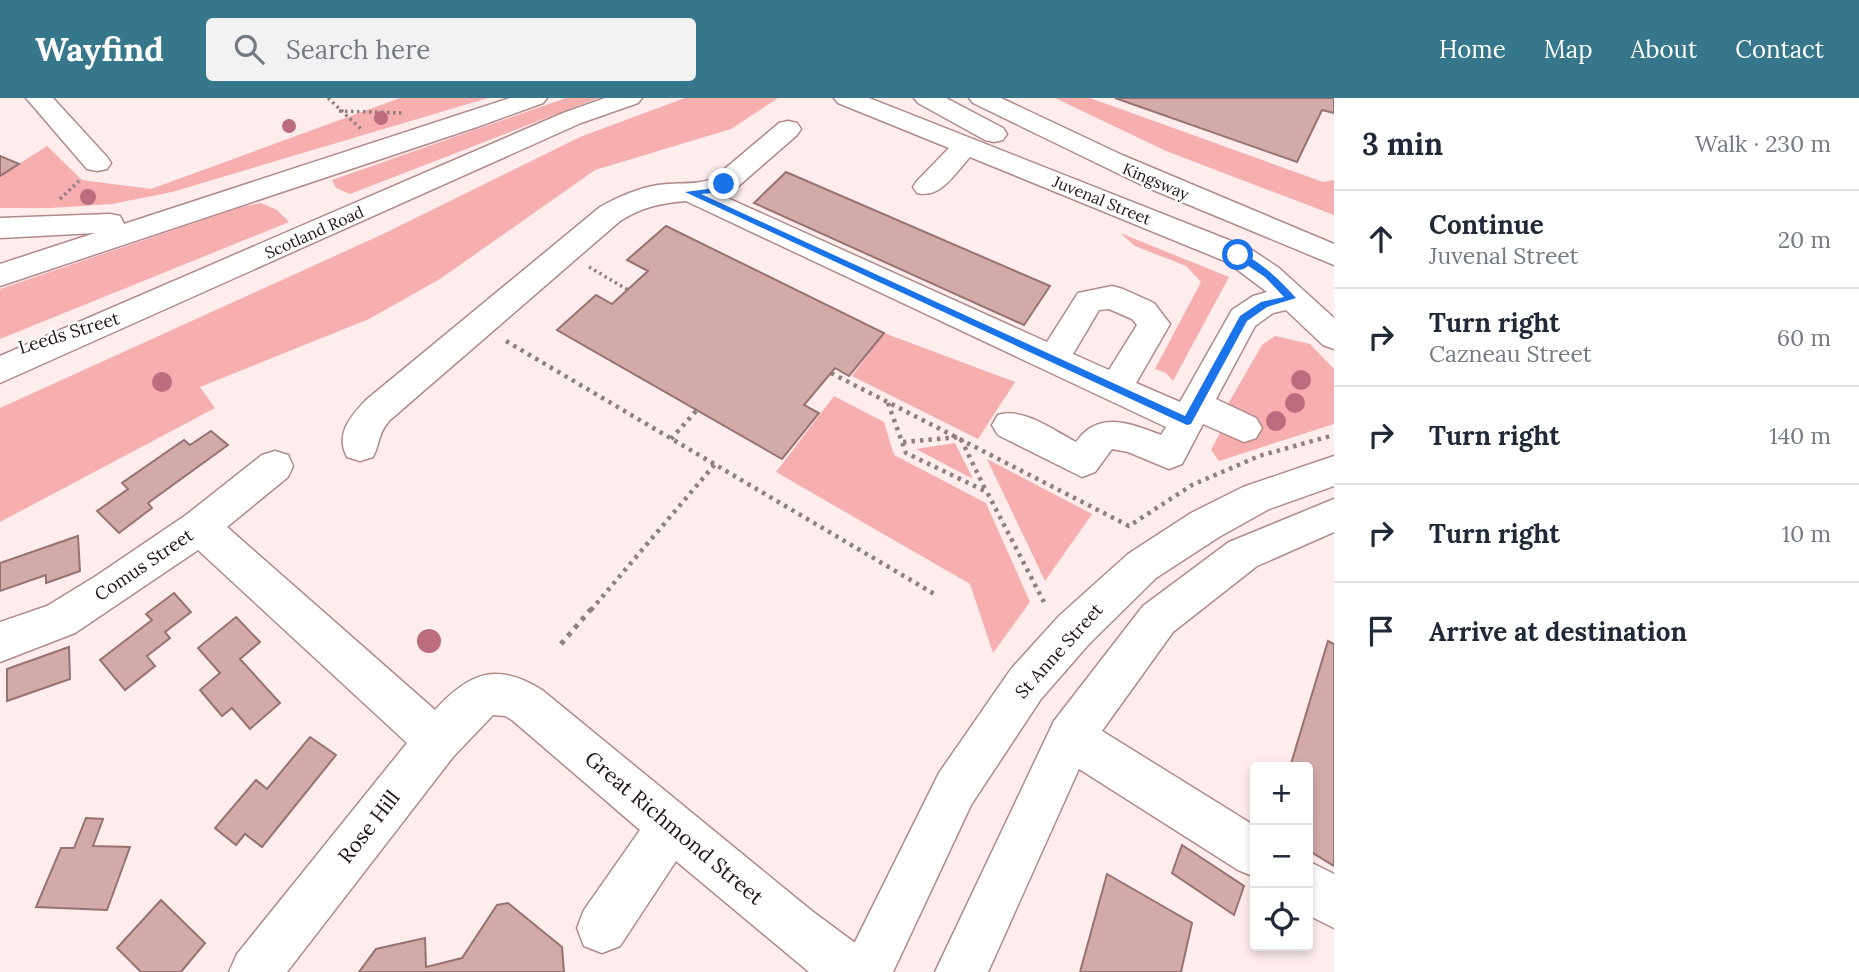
<!DOCTYPE html>
<meta charset="utf-8">
<style>
body{margin:0;font-family:Lora,serif;background:#f2f2f3;color:#1f2937}
.controls{position:absolute;right:21px;bottom:21px;display:grid;overflow:hidden;border-radius:7px;box-shadow:0 4px 10px #0003}
.controls button{width:63px;height:63px;display:grid;place-items:center;padding:0;border:0;border-bottom:2px solid #e0e1e3;background:#fff;color:#1f2937;font:35px sans-serif}
.stop{position:absolute;width:21px;height:21px;margin:-16px;border:5px solid #1a73e8;border-radius:50%;background:#fff}
.stop.end{background:#1a73e8;border-color:#fff;box-shadow:0 2px 7px #0008}
.list{margin:0;padding:0;list-style:none}
h2{display:flex;justify-content:space-between;align-items:center;height:91px;margin:0;padding:0 28px;font-size:30px}
h2 small{font-size:23px;font-weight:400;color:#747a83}
.list li{display:grid;grid-template-columns:46px 1fr auto;gap:21px;align-items:center;box-sizing:border-box;height:98px;padding:0 28px;border-top:2px solid #e0e1e3}
.list b{display:block;font-size:26px;white-space:nowrap}
.list p{margin:0;font-size:23px;white-space:nowrap;color:#747a83}
.list em{font-size:23px;font-style:normal;color:#747a83}
.icon{flex:none;width:38px;height:38px;fill:none;stroke:currentColor;stroke-width:2;stroke-linecap:round;stroke-linejoin:round}
.map{position:relative;flex:none;width:1334px;height:874px;overflow:hidden}
header{display:flex;align-items:center;gap:42px;box-sizing:border-box;height:98px;padding:0 35px;background:#37778b;color:#fff}
header strong{font-size:33px}
nav{display:flex;gap:38px;margin-inline-start:auto;font-size:24px}
.search{width:490px;height:63px;background:#f2f2f3;display:flex;align-items:center;gap:18px;box-sizing:border-box;padding:0 24px;border-radius:7px;color:#747a83;font-size:26px}
main{display:flex}
aside{flex:1;background:#fff}
.map>svg:first-child{display:block}
</style>
<header>
<strong>Wayfind</strong>
<div class="search"><svg class="icon" aria-label="search" viewBox="0 0 24 24"><circle cx="10" cy="10" r="6"/><path d="M15 15l6 6"/></svg>Search here</div>
<nav><a>Home</a><a>Map</a><a>About</a><a>Contact</a></nav>
</header>
<main>
<div class="map">
<svg width="1334" height="874" viewBox="0 0 1334 874">
<rect width="100%" height="100%" fill="#ffeded"/>
<g fill="#f6aeaf">
<path d="M400 0H488L172 94 112 106 51 110H0V78L47 48 82 82 151 91Z"/>
<path d="M566 0H598L350 96 336 90 332 82Z"/>
<path d="M685 0H778L731 31 595 72 440 181 369 221 200 289 215 310 0 424V310L381 137 580 39Z"/>
<path d="M1055 0H1090L1323 84 1334 82V117L1166 53Z"/>
<path d="M261 105 277 112 289 124 0 241V191L241 109Z"/>
<path d="M1120 135 1229 179 1173 283 1166 275 1155 271 1201 184 1186 168 1135 148Z"/>
<path d="M884 235 1015 284 978 341 852 278Z"/>
<path d="M1275 238 1310 246 1334 271V326L1219 363 1211 352 1222 331 1235 319 1228 306 1262 247Z"/>
<path d="M834 298 884 324 894 357 986 405 1030 504 993 555 970 486 776 374Z"/>
<path d="M955 345 973 381 916 351Z"/>
<path d="M987 361 1092 416 1045 483Z"/>
</g>
<g fill="#d3aaaa" stroke="#987272" stroke-width="2">
<path d="M1115 0H1334V15L1322 12 1297 64Z"/>
<path d="M0 58 19 66 0 78Z"/>
<path d="M786 74 1050 188 1024 227 754 105Z"/>
<path d="M666 128 884 235 849 278 835 270 804 307 819 315 782 361 557 232 596 197 612 206 648 173 627 162Z"/>
<path d="M211 333 228 347 148 405 152 410 119 435 97 413 128 391 122 385 184 342 190 347Z"/>
<path d="M78 438 80 473 46 485V477L0 493V465Z"/>
<path d="M174 495 191 514 165 534 170 540 147 558 155 568 125 592 100 562 152 522 146 516Z"/>
<path d="M236 519 260 544 240 561 280 605 250 631 232 610 222 618 200 592 220 575 198 550Z"/>
<path d="M1328 543 1334 546V768L1308 752V669H1290Z"/>
<path d="M69 549 70 581 7 603V571Z"/>
<path d="M310 639 336 657 262 749 245 736 236 747 215 730 256 682 267 691Z"/>
<path d="M86 720 103 721 93 748 130 749 107 812 36 809 61 750H74Z"/>
<path d="M1182 747 1244 788 1234 817 1172 775Z"/>
<path d="M1107 776 1192 825 1181 874H1080Z"/>
<path d="M161 802 205 845 181 874H141L117 850Z"/>
<path d="M508 805 562 849 564 874H359L376 851 425 840 426 869 462 860 497 807Z"/>
</g>
<g fill="none" stroke-linecap="round" stroke-linejoin="round">
<g stroke="#b18a8a" stroke-width="3">
<g id="minor">
<path d="M26 0H53L107 59 111 65 107 71 97 73 87 71Z"/>
<path d="M834 0H869L1249 150 1279 170 1334 220V251L1323 247 1286 212 1273 215 1255 228 1216 301 1256 320 1262 330 1256 340 1244 344 1203 326 1182 366 1169 371 1128 354 1112 351 1095 374 1082 379 998 337 992 327 998 317C1023 309 1053 332 1076 344 1098 312 1130 325 1161 337L1166 329 686 103C661 105 642 109 620 123L390 322C377 337 381 343 373 359L360 363 347 359C335 336 350 319 366 302L600 109C618 99 638 90 658 87 677 84 697 88 714 80L779 25 788 23 797 25 801 31 797 37 734 92 723 98 1047 244 1078 195 1112 188 1123 191 1154 205 1170 226 1136 285 1180 304 1232 212 1253 198 1267 194 1227 164 970 59C955 75 941 101 917 95L913 89 917 83 949 50 838 5ZM1109 211 1132 221 1137 227 1109 272 1073 256 1099 212Z"/>
<path d="M914 0H946L1003 30 1007 36 1003 42 994 44 985 42 918 5Z"/>
<path d="M275 353 288 357 293 368 288 379 227 429 435 612C470 574 497 564 542 592L812 813 870 856 878 874H809L676 763 620 848 602 855 584 848 577 830 584 812 640 732 512 622 505 618 493 617 453 659 287 874H229L237 856 407 645 198 452 75 535 0 564V524L47 508 96 478 186 417 262 357Z"/>
<path d="M1070 617 1086 623 1255 728V779L1238 772 1054 655 1048 639 1054 623Z"/>
<path d="M1308 763 1334 776V830L1308 817Z"/>
</g>
</g>
<g stroke="#b18a8a" stroke-width="3">
<g id="major">
<path d="M1334 358V388L1269 411 1219 439 1156 480 1089 546 1041 601 971 707 893 874H840L939 675 1011 571 1059 518 1128 456 1191 415 1243 389Z"/>
<path d="M1334 401V434L1257 468 1173 534 1086 655 988 874H935L1054 623 1143 508 1229 444Z"/>
</g>
</g>
<g stroke="#b18a8a" stroke-width="3">
<g id="highway">
<path d="M510 0H547L543 5 477 29 0 188V166L95 135 0 140V120L110 116 120 118 124 126Z"/>
<path d="M605 0H642L638 5 581 25 0 285V258L563 15Z"/>
<path d="M969 0H1001L1122 57 1334 146V167L1146 89 973 5Z"/>
</g>
</g>
<g stroke="#8f7f7f" stroke-width="3.5" stroke-dasharray="2.5 3.5" stroke-linecap="butt">
<path d="M328 0 362 32"/>
<path d="M339 13 404 15"/>
<path d="M60 101 79 83"/>
<path d="M589 169 628 192"/>
</g>
<g stroke="#8f7f7f" stroke-width="4.5" stroke-dasharray="3.5 5" stroke-linecap="butt">
<path d="M506 243 936 497"/>
<path d="M831 275 1129 428 1192 387 1259 358 1334 337"/>
<path d="M888 305 906 355 987 394 1046 508"/>
<path d="M671 341 697 312"/>
<path d="M903 344 960 339 986 393"/>
<path d="M591 512 715 366"/>
</g>
<path stroke="#8f7f7f" stroke-width="5" stroke-dasharray="4.5 6" stroke-linecap="butt" d="M561 546 592 510"/>
<use href="#minor" fill="#fff" fill-rule="evenodd"/>
<use href="#major" fill="#fff" fill-rule="evenodd"/>
<use href="#highway" fill="#fff" fill-rule="evenodd"/>
</g>
<g fill="#bb6c7e">
<circle cx="381" cy="20" r="7"/>
<circle cx="289" cy="28" r="7"/>
<circle cx="88" cy="99" r="8"/>
<circle cx="1301" cy="282" r="10"/>
<circle cx="162" cy="284" r="10"/>
<circle cx="1295" cy="305" r="10"/>
<circle cx="1276" cy="323" r="10"/>
<circle cx="429" cy="543" r="12"/>
</g>
<path fill="#1a73e8" d="M721 84 728 86 713 95 701 96 1185 318 1240 218 1261 204 1284 199 1265 179 1235 159V155C1252 154 1285 187 1296 200L1267 209 1247 223 1191 326 1187 327 685 94 708 91Z"/>
<g text-anchor="middle" stroke-width="5" stroke-linejoin="round" paint-order="stroke">
<g font-size="16" fill="#231414" stroke="#fff">
<text transform="translate(1156 83) rotate(23)" y="6">Kingsway</text>
<text transform="translate(1102 102) rotate(22)" y="6">Juvenal Street</text>
<text transform="translate(314 134) rotate(-24)" y="6">Scotland Road</text>
</g>
<g font-size="18" fill="#231414" stroke="#fff">
<text transform="translate(69 235) rotate(-17)" y="6">Leeds Street</text>
<text transform="translate(144 467) rotate(-34)" y="6">Comus Street</text>
<text transform="translate(1059 553) rotate(-48)" y="6">St Anne Street</text>
</g>
<g font-size="21" fill="#231414" stroke="#fff">
<text transform="translate(369 729) rotate(-52)" y="7">Rose Hill</text>
<text transform="translate(674 730) rotate(40)" y="7">Great Richmond Street</text>
</g>
</g>
</svg>
<div class="controls">
<button>+</button>
<button>−</button>
<button><svg class="icon" aria-label="locate" viewBox="0 0 24 24"><circle cx="12" cy="12" r="6"/><path d="M12 2v4M12 18v4M2 12h4M18 12h4"/></svg></button>
</div>
<div class="stop" style="left:1238px;top:157px"></div>
<div class="stop end" style="left:724px;top:86px"></div>
</div>
<aside>
<h2>3 min<small>Walk · 230 m</small></h2>
<ul class="list">
<li><svg class="icon" aria-label="ahead" viewBox="0 0 24 24"><path d="M12 20V5M6 11l6-6 6 6"/></svg><div><b>Continue</b><p>Juvenal Street</p></div><em>20 m</em></li>
<li><svg class="icon" aria-label="right" viewBox="0 0 24 24"><path d="M7 20v-9h11M14 6l5 5-5 5"/></svg><div><b>Turn right</b><p>Cazneau Street</p></div><em>60 m</em></li>
<li><svg class="icon" aria-label="right" viewBox="0 0 24 24"><path d="M7 20v-9h11M14 6l5 5-5 5"/></svg><div><b>Turn right</b></div><em>140 m</em></li>
<li><svg class="icon" aria-label="right" viewBox="0 0 24 24"><path d="M7 20v-9h11M14 6l5 5-5 5"/></svg><div><b>Turn right</b></div><em>10 m</em></li>
<li><svg class="icon" aria-label="arrive" viewBox="0 0 24 24"><path d="M6 21V4h12l-3 4 3 4H6"/></svg><div><b>Arrive at destination</b></div></li>
</ul>
</aside>
</main>
